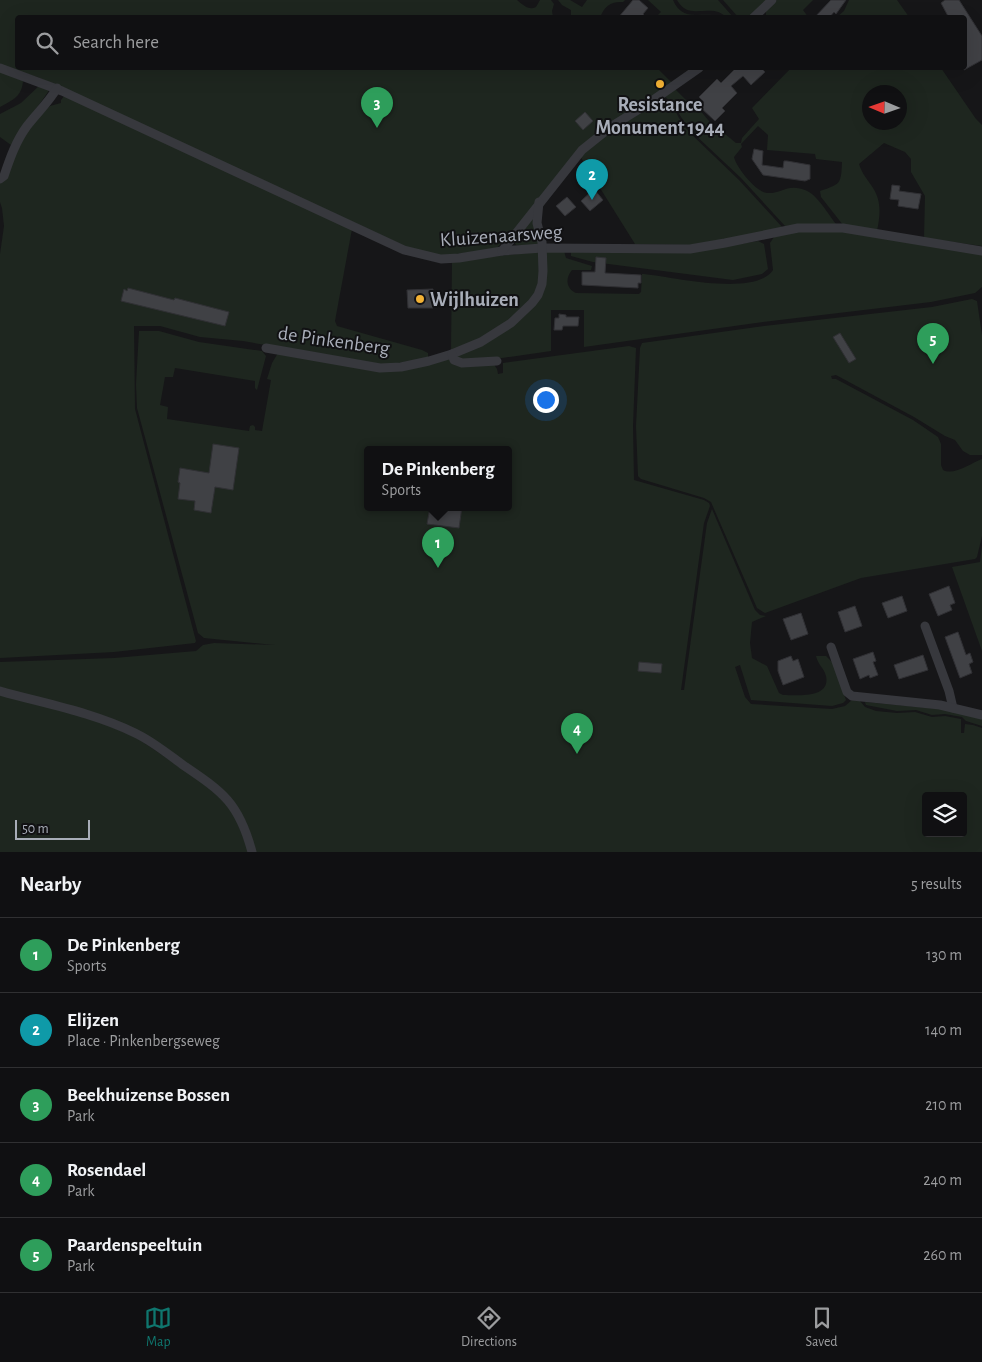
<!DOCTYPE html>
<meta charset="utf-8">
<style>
body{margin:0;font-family:"Alegreya Sans",sans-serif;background:#19191b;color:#f1f3f6}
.controls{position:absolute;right:15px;bottom:15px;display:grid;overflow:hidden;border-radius:5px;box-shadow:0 5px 20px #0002}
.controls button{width:45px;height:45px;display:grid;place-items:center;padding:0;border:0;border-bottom:1px solid #303032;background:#101012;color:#f1f3f6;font:25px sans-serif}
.compass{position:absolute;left:862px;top:85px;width:45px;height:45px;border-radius:50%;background:#101012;box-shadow:0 5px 20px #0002;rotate:272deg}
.scale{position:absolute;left:15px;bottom:12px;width:75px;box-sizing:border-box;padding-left:5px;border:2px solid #a8adb8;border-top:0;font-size:14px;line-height:18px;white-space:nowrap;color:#a8adb8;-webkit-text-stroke:4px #111113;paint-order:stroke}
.you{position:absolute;left:545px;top:399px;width:18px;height:18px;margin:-12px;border:4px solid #fff;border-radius:50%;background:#1a73e8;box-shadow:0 0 0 8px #1a73e833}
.badge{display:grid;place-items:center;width:32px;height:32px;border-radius:50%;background:#0f766e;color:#fff;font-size:16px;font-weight:700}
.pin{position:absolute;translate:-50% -41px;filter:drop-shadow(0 1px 2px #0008)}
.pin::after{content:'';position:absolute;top:26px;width:18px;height:15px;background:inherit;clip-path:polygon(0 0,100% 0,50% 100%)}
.popup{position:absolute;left:364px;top:446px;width:148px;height:65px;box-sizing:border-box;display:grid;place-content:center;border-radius:5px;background:#101012;filter:drop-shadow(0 1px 4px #0005);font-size:16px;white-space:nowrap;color:#9c9d9f}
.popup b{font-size:19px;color:#f1f3f6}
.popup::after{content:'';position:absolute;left:50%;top:100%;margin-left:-10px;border:10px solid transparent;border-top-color:#101012}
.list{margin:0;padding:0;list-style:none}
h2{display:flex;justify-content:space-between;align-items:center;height:65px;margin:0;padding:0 20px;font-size:21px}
h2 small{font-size:16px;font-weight:400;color:#9c9d9f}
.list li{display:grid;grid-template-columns:32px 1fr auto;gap:15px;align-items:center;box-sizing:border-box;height:75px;padding:0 20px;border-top:1px solid #303032}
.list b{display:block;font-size:19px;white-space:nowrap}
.list p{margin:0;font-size:16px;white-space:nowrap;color:#9c9d9f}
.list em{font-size:16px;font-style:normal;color:#9c9d9f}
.icon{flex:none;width:28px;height:28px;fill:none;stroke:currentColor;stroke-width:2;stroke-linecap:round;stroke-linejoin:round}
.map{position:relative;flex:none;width:982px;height:852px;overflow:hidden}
.search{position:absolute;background:#101012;box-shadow:0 5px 20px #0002;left:15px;right:15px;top:15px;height:55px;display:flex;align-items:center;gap:12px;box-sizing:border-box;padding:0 18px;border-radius:5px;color:#9c9d9f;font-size:19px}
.sheet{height:440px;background:#101012}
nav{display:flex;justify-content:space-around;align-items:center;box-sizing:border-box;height:70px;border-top:1px solid #303032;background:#101012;font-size:14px;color:#9c9d9f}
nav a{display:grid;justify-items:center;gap:2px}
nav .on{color:#0f766e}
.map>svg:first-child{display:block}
</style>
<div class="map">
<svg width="982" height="852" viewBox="0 0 982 852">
<rect width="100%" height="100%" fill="#161618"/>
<g fill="#1e261f" fill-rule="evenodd">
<path d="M0 0H517C523 5 529 11 536 7L540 0H551L554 4 552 11 553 17 18 18V68H657L673 84 611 124 496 249 440 256 418 252 61 87 37 77 0 65Z"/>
<path d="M558 0H570L582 7 587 0H625L623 2C611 1 604 6 600 18L571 17V10L562 5Z"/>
<path d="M648 0H673C683 24 704 10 720 17H656L661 12Z"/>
<path d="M677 0H718L733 17C725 18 722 12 714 11 699 9 687 17 677 0Z"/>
<path d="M723 0H767L749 18 738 17Z"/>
<path d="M777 0H813L803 10 808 17 766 18V9Z"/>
<path d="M849 0H897L909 17H837L844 11Z"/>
<path d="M791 68H941L976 119 982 125V246L924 238 925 196 911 172V159L905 152 884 143 859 164C862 174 868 180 873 188 882 202 880 216 877 231L843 225 821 197 820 191C841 184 841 184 842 162L816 159 815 154 767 150 768 135 758 126 741 144 742 147 734 157C736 167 756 192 767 193 782 194 787 183 805 190 817 194 828 214 836 224L785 226 741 178 691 131 681 117 673 103 665 97 675 89 689 103 694 113 699 109 718 132 725 134 736 143H741L742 138 759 119 752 108ZM870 92H900V122H870Z"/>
<path d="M0 71 23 79C23 96 13 100 0 107Z"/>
<path d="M40 85 50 89 11 145 0 137V114L21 103Z"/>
<path d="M65 95 352 229 335 321 337 326 422 350 428 353V358L381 366 243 341 200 337 160 326H134L135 409 196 641 195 643 114 652 0 658V254L4 226 2 208 0 202V182L31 125 50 106 61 103V100Z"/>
<path d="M662 99 672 104 679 118 689 132 739 180 783 228 739 237 689 245 635 244 580 156 614 129Z"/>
<path d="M533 214 539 243 537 245H516L514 242Z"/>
<path d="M798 231H842L982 254V287L975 293 931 302 763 322 584 347V310H551V351L502 358 459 360 456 355 534 305 547 252 564 251 566 258 592 266 591 270H572C565 278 566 289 576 293L639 294 641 292 642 274H644C673 277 755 297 773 270L770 243 774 237Z"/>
<path d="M758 241 764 244 768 269 762 274 733 280 593 262 571 256V250L691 252Z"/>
<path d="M537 252 541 257 539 284 531 301 495 331 451 351 452 261Z"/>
<path d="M972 299 977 301 982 335V455H970L963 451 955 440 945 436 914 417 836 375 831 376 832 379H836L913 420 938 437 941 444V465L943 470C954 476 971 463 982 459V536L977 557 975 559 861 578 765 613 757 608 711 502 704 498 641 479 638 476 636 426 640 348 642 343 764 326 932 307Z"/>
<path d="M139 331H159L199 342 262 351 266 356 257 390 255 388V381L175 368 173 377H165L160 405 168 407 167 419 249 431 250 426 253 425 255 427V430L262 431 271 380 267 379 272 363 278 353 381 371 450 358 493 363 497 369 498 374 503 373V363L629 346 636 348 633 426 634 480 704 500 709 503 710 506 704 523 681 690H684L707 523 712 509 755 610 760 615 766 616 752 622 750 643 752 658 767 666 779 693 783 695C796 695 831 699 826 676 824 668 818 665 816 656H826L833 663 846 700 843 703 832 706 751 700 740 665 735 667 745 697 751 704 832 709 845 706 852 700 860 701 865 707 876 711 897 713 915 712 932 717 945 716 961 719V733H964L965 724 973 725 982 728V852H255C251 828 242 809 224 792L139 732 0 687V662L114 658 196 651 203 645 214 643 275 645 204 638 198 633 137 408 136 384ZM368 449H508V507H368ZM926 796H963V833H926Z"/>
<path d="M982 545V651L952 567 980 562Z"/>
<path d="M0 695 85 716 135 737 194 776 231 807 249 852H0Z"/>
<path d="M865 702 940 709 982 718V726L966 721 962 717 945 714 932 715 916 710 897 711 866 705Z"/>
</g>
<g fill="#404145" stroke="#303034">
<path d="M633 0H639L648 8 643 14 647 18H618Z"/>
<path d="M831 0H846L836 14 834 12 829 18H814Z"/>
<path d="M945 0H959L982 36V60L964 70V18H949L941 3Z"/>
<path d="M736 68H761L765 72 751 85 743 76 731 86 737 93 722 108 725 111 715 121 700 107 704 102 699 97 717 79 721 83Z"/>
<path d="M585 112 593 121 583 130 575 121Z"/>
<path d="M754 149 763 151 762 165 783 168 784 161H787L810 165V179L805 181 763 175 752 159Z"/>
<path d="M892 185 900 186 899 191 921 194 918 209 898 206 899 200 890 199Z"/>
<path d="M594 189 603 200 590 211 581 201Z"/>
<path d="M567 197 576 207 565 216 556 206Z"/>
<path d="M596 257 606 258 605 273 641 275V283H638V288L582 285V272H595Z"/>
<path d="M128 288 174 300 175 298 229 312 225 326 121 301 124 289 127 291Z"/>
<path d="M433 289V308H408L407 290Z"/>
<path d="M559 314 566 315V317H579L578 326H563L562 330H554L555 318H559Z"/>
<path d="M840 333 856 359 849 363 833 337Z"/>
<path d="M213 444 239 448 233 490 215 487 211 513 194 510 195 501 178 499 180 483 178 482 180 468 209 473Z"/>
<path d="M430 507H462L459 528 427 524Z"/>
<path d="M949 586 955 603 950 605 952 610 938 616 929 594Z"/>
<path d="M902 596 907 611 888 618 882 603Z"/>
<path d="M855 606 862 626 845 632 838 612Z"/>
<path d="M801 613 808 634 791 640 783 619Z"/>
<path d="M958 632 966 655 970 653 973 662 969 664 972 673 960 678 945 637Z"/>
<path d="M873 652 876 661 873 662 878 675 870 678 869 675 860 679 853 659Z"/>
<path d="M923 655 928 670 899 679 894 665Z"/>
<path d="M791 656 793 661 798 659 804 677 783 685 778 671V661Z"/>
<path d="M639 662 662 664 661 673 638 671Z"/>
</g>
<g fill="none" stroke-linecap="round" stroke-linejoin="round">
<g stroke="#37383d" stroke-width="9">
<path d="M753 18 772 0"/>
<path d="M0 68 62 91 404 250 441 259 459 258 502 251 542 248 690 249 725 243 798 228H843L982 251"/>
<path d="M0 179 4 176C10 158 16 141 27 126 37 113 49 102 57 88"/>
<path d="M502 251 582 150 612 126 649 103 699 68"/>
<path d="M266 348 380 368 401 367 429 361 452 354 481 342 511 323 532 303 538 295 542 284 543 271 542 242 537 223 539 202"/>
<path d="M452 354 454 360 462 363 497 361"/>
<path d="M925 626 949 691 953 708"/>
<path d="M831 647 847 692 852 696 940 705 982 715"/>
<path d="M0 691C46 704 92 712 135 733 152 741 168 754 183 765 223 792 239 803 252 852"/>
</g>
</g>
<g fill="#f2b134" stroke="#111113" stroke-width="2">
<circle cx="660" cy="84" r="5"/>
<circle cx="420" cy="299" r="5"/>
</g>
<g text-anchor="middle" stroke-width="4" stroke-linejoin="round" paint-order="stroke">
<g font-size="20" font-weight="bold" fill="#a8adb8" stroke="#111113">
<text x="660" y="111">Resistance<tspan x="660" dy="23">Monument 1944</tspan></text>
<text x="430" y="306" text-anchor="start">Wijlhuizen</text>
</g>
<g font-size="20" fill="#a8adb8" stroke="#111113">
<text transform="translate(501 235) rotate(-4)" y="7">Kluizenaarsweg</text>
<text transform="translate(334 340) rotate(8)" y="7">de Pinkenberg</text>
</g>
</g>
</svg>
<div class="controls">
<button><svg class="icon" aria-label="layers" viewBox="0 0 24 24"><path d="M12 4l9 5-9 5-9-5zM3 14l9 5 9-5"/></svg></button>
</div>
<svg class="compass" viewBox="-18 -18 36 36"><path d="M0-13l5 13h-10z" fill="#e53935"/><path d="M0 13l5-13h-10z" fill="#9c9d9f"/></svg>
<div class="scale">50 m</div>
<div class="you"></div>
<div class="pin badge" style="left:438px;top:568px;background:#2e9e5b">1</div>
<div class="popup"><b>De Pinkenberg</b>Sports</div>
<div class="pin badge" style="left:592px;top:200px;background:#0f9aa8">2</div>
<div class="pin badge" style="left:377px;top:128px;background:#2e9e5b">3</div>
<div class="pin badge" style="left:577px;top:754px;background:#2e9e5b">4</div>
<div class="pin badge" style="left:933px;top:364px;background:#2e9e5b">5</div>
<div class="search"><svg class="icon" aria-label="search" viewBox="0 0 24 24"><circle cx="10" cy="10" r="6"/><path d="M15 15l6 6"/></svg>Search here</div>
</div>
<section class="sheet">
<h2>Nearby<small>5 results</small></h2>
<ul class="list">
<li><span class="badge" style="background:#2e9e5b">1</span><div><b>De Pinkenberg</b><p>Sports</p></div><em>130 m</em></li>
<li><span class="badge" style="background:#0f9aa8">2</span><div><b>Elijzen</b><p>Place · Pinkenbergseweg</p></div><em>140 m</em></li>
<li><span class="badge" style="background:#2e9e5b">3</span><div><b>Beekhuizense Bossen</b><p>Park</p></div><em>210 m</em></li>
<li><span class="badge" style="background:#2e9e5b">4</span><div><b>Rosendael</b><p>Park</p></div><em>240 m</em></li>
<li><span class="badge" style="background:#2e9e5b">5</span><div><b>Paardenspeeltuin</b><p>Park</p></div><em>260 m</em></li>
</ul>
</section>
<nav>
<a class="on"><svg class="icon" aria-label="map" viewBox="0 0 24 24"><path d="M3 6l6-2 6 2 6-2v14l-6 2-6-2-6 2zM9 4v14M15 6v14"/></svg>Map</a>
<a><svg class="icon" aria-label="directions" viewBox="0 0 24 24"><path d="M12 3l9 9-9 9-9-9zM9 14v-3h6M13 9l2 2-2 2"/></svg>Directions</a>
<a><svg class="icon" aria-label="saved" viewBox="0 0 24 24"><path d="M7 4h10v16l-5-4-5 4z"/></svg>Saved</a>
</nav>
